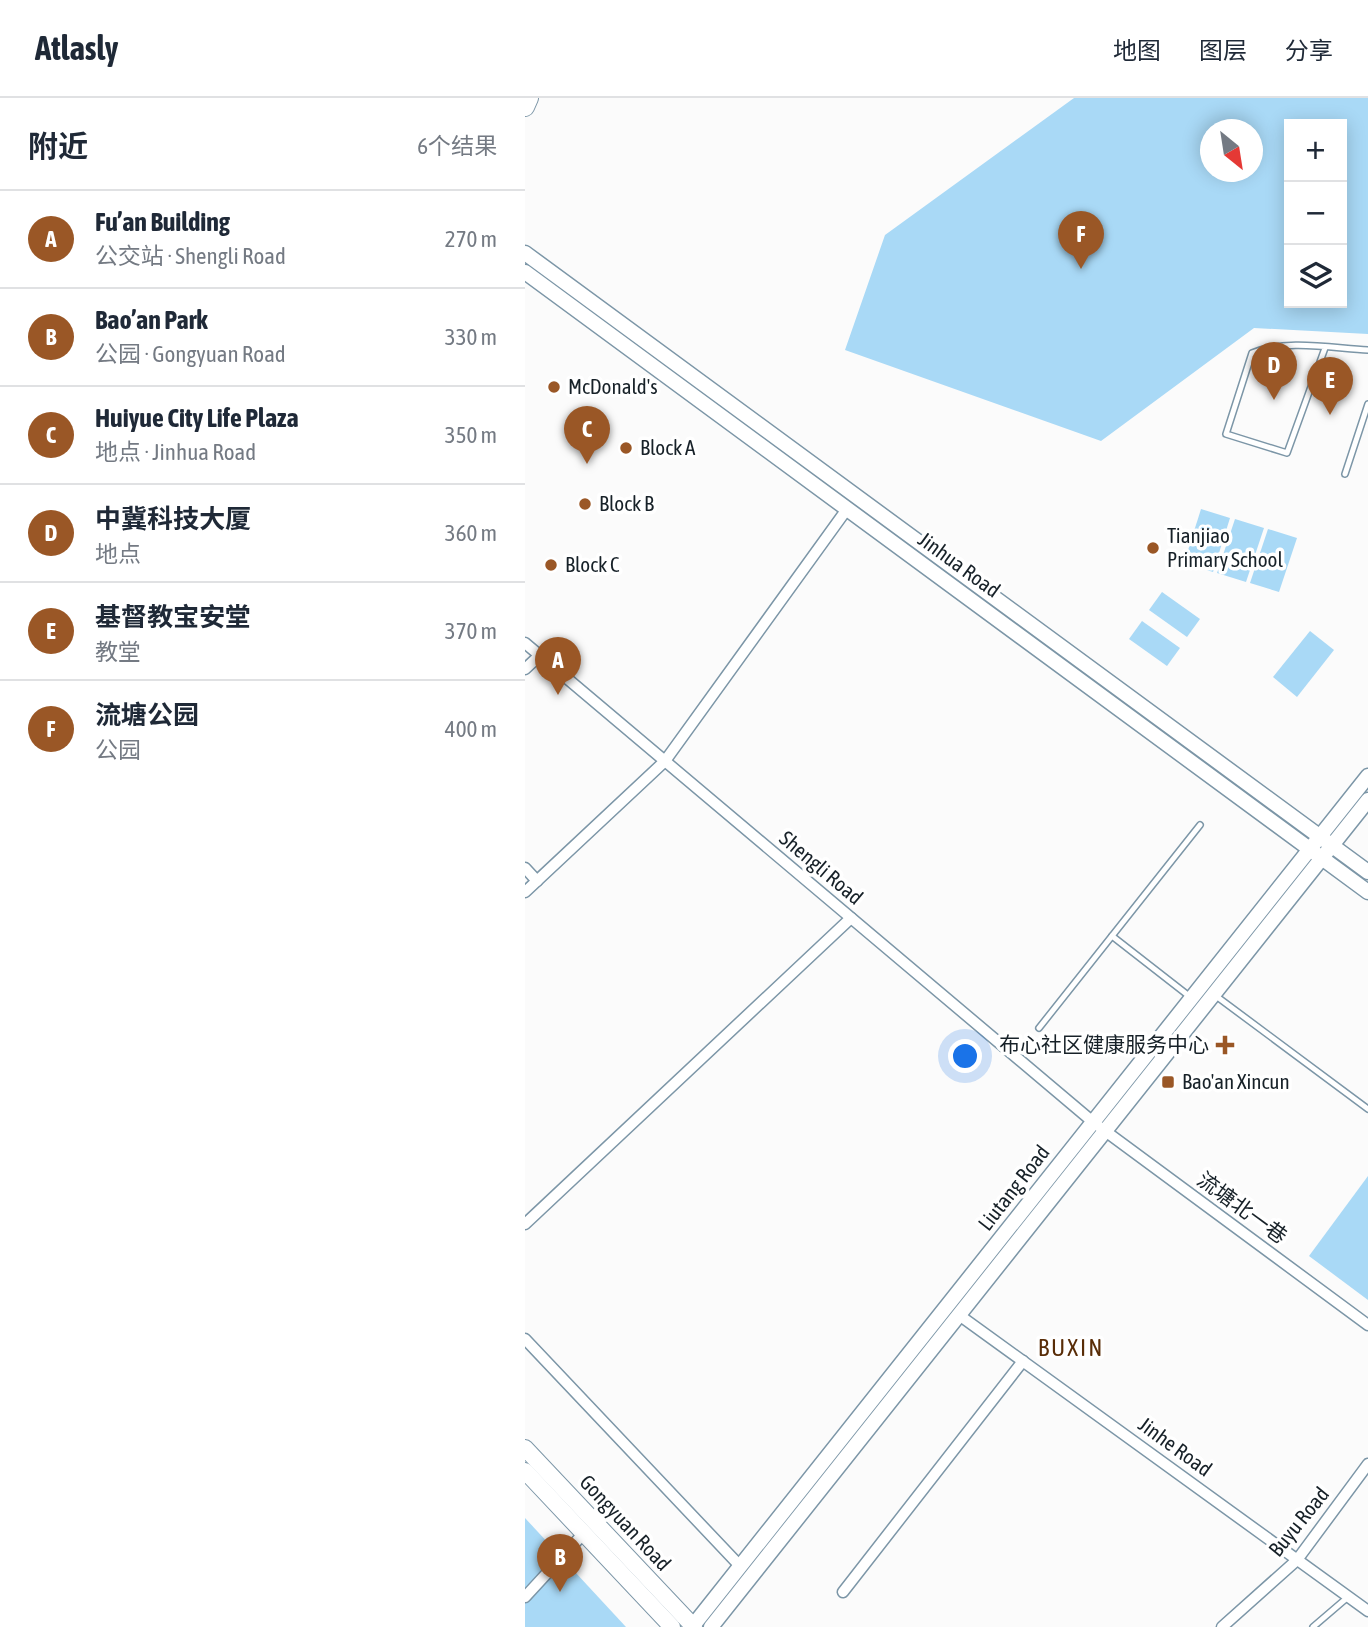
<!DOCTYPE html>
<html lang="zh">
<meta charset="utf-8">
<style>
body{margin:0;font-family:"Asap Condensed","Noto Sans SC",sans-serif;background:#f2f2f3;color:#1f2937}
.controls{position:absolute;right:21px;top:21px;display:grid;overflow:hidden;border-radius:0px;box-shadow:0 4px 18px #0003}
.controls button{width:63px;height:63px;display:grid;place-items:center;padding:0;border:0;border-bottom:2px solid #e0e1e3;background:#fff;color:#1f2937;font:35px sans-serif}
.compass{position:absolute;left:675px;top:21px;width:63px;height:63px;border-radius:50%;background:#fff;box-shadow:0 4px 18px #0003;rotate:150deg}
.you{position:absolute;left:441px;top:959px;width:24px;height:24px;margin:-18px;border:5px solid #fff;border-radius:50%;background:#1a73e8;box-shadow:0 0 0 10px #1a73e833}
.badge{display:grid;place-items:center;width:46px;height:46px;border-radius:50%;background:#9a5726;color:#fff;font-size:23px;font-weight:700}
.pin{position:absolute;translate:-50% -58px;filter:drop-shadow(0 2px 4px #0008)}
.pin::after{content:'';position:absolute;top:37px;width:24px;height:21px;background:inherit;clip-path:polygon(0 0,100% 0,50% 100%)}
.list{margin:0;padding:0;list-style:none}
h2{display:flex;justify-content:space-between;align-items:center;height:91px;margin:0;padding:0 28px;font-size:30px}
h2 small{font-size:23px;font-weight:400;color:#747a83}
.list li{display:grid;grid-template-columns:46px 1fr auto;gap:21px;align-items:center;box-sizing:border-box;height:98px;padding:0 28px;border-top:2px solid #e0e1e3}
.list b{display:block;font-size:26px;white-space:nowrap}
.list p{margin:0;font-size:23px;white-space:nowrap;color:#747a83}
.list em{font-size:23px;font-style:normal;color:#747a83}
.icon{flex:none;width:38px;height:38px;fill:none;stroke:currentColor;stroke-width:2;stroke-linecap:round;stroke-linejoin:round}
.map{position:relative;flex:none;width:843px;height:1529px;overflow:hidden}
header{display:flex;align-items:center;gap:42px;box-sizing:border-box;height:98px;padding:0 35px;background:#fff;border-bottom:2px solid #e0e1e3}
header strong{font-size:33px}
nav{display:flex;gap:38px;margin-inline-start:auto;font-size:24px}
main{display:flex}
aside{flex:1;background:#fff}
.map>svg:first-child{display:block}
</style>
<header>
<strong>Atlasly</strong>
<nav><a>地图</a><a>图层</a><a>分享</a></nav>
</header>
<main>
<aside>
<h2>附近<small>6个结果</small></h2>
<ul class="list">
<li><span class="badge">A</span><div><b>Fu’an Building</b><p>公交站 · Shengli Road</p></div><em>270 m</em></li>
<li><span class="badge">B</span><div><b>Bao’an Park</b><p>公园 · Gongyuan Road</p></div><em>330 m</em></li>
<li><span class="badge">C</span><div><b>Huiyue City Life Plaza</b><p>地点 · Jinhua Road</p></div><em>350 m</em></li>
<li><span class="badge">D</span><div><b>中冀科技大厦</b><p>地点</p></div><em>360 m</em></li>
<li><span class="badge">E</span><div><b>基督教宝安堂</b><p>教堂</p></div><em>370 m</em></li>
<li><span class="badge">F</span><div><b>流塘公园</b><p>公园</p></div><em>400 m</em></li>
</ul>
</aside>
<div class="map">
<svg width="843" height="1529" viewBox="0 0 843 1529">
<rect width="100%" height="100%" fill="#fbfbfb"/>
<g fill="#a9d9f6" fill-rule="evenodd">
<path d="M549 0H843V236L729 230 576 343 320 252 360 137ZM764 26H817V205H764ZM685 32H727V74H685Z"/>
<path d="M676 411 705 420 688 474 659 465Z"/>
<path d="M710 421 739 430 721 484 692 475Z"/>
<path d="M743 431 772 440 754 494 725 485Z"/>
<path d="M637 494 675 521 662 539 624 512Z"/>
<path d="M617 523 655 550 642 568 604 541Z"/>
<path d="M785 533 809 552 772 599 748 579Z"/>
<path d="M843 1078V1202L784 1158Z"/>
<path d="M0 1420 101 1529H0Z"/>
</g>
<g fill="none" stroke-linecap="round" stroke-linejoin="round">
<g stroke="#7c96a7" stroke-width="8">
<g id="service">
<path d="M800 250 762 355 701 336 727 255C761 241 806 250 843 252"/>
<path d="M820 376 843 306"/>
<path d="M587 838 664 898"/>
<path d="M691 898 843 1011"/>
<path d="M514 930 675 727"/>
<path d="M788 1529 823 1499"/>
</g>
</g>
<g stroke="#7c96a7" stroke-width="13">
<g id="minor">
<path d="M0 545 568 1024 843 1227"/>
<path d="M0 571 15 557"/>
<path d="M0 770 12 783"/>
<path d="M0 794 140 663 322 411"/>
<path d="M0 1126 326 820"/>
<path d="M434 1217 843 1513"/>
<path d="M0 1241 215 1468"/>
<path d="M318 1494 498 1263"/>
<path d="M0 1499 59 1435"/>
<path d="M697 1529 772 1462 843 1366"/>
</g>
</g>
<g stroke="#7c96a7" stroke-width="17">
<g id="tertiary">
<path d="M0 155 843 774"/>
<path d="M0 174 843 794"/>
<path d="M167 1529 843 678"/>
<path d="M186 1529 843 702"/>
</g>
</g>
<g stroke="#7c96a7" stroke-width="18">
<g id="secondary">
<path d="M0 1350 169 1529"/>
<path d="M0 1373 147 1529"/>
</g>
</g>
<g stroke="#7c96a7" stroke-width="20">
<path id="primary" d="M0 9 4 0"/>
</g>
<use href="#service" stroke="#fff" stroke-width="5"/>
<use href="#minor" stroke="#fff" stroke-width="10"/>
<use href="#tertiary" stroke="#fff" stroke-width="14"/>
<use href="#secondary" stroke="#fff" stroke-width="16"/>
<use href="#primary" stroke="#fff" stroke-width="18"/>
</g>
<g fill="#9a5726" stroke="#fff" stroke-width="2.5">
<circle cx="29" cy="289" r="7"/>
<circle cx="101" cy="350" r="7"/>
<circle cx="60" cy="406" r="7"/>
<circle cx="628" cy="450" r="7"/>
<circle cx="26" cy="467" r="7"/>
<path d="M696.5 936.5h7v7h7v7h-7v7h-7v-7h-7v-7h7z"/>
<rect x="636" y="977" width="14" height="14" rx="3.5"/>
</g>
<g text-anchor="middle" stroke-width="7" stroke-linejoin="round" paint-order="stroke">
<g font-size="21" fill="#172128" stroke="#fff" text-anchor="start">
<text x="43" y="296">McDonald's</text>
<text x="115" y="357">Block A</text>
<text x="74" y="413">Block B</text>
<text x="642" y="445">Tianjiao<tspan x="642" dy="24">Primary School</tspan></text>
<text x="40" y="474">Block C</text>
<text x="684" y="954" text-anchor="end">布心社区健康服务中心</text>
<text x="657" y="991">Bao'an Xincun</text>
</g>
<g font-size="21" fill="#172128" stroke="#fff">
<text transform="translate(434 467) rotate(36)" y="7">Jinhua Road</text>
<text transform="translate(296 770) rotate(40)" y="7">Shengli Road</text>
<text transform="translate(489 1090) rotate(-52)" y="7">Liutang Road</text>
<text transform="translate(717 1110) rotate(36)" y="7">流塘北一巷</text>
<text transform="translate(650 1349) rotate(36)" y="7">Jinhe Road</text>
<text transform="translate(774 1424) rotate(-51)" y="7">Buyu Road</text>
<text transform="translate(100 1425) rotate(47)" y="7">Gongyuan Road</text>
</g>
<g font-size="24" letter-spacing="2" fill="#592d08" stroke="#fff">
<text x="546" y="1258">BUXIN</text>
</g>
</g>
</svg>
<div class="controls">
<button>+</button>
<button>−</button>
<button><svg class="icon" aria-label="layers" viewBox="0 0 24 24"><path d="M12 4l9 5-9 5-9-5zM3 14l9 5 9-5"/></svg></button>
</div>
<svg class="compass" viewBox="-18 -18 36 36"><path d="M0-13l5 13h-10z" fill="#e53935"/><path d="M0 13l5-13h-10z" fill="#747a83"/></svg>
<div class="you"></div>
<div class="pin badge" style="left:33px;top:597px">A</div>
<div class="pin badge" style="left:35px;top:1494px">B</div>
<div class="pin badge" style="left:62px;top:366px">C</div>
<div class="pin badge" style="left:749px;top:302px">D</div>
<div class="pin badge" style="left:805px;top:317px">E</div>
<div class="pin badge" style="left:556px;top:171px">F</div>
</div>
</main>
